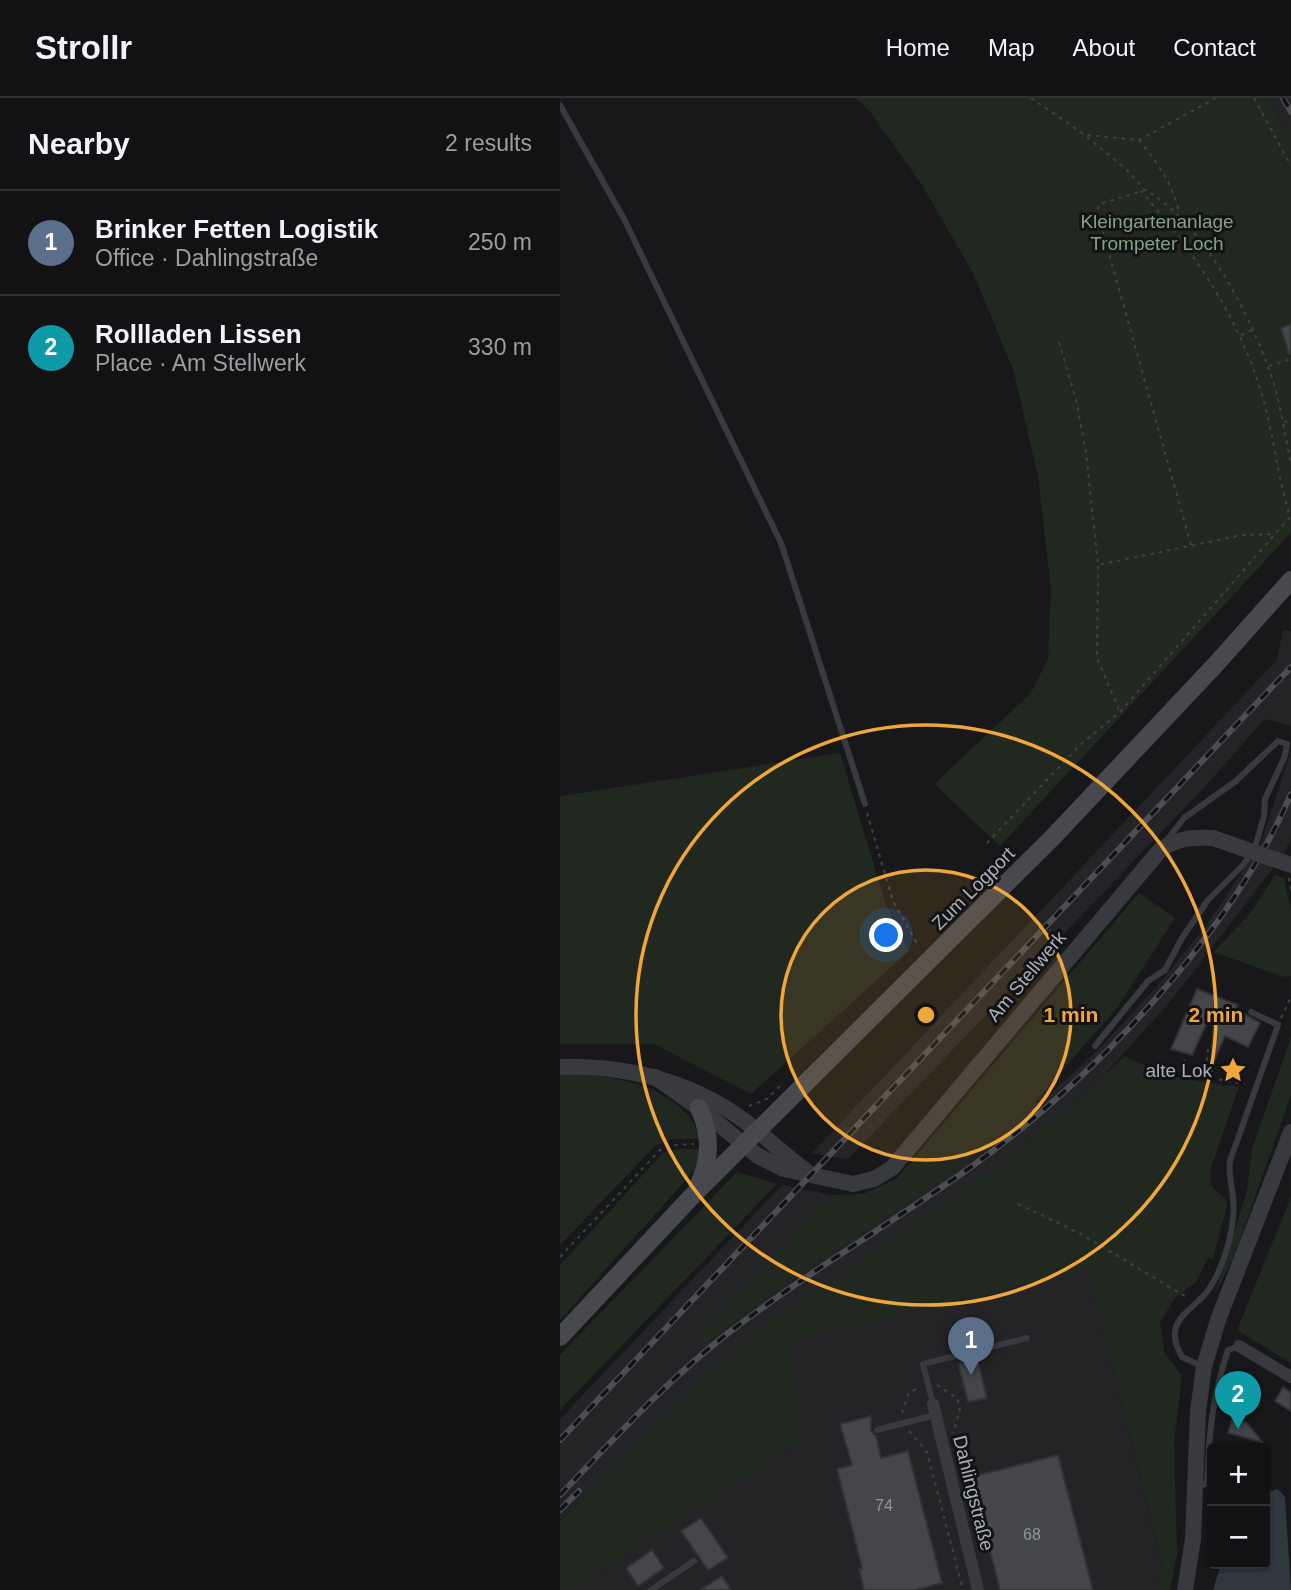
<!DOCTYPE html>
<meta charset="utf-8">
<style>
body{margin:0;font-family:Arial,sans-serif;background:#1b1b1d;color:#f1f3f6}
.controls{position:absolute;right:21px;bottom:21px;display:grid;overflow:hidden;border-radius:7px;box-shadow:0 2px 5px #0004}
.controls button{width:63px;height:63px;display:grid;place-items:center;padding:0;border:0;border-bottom:2px solid #313234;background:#121214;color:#f1f3f6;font:35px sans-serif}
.you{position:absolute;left:327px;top:838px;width:24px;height:24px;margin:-18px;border:5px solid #fff;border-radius:50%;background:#1a73e8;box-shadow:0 0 0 10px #1a73e833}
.badge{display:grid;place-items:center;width:46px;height:46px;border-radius:50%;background:#8c9099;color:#fff;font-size:23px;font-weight:700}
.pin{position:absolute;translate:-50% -58px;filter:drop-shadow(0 2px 4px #0008)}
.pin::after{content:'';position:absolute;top:37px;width:24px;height:21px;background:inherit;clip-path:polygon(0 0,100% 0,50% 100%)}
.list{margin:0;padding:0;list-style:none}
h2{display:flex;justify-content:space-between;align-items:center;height:91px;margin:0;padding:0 28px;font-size:30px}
h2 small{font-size:23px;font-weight:400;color:#9c9ea0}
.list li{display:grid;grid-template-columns:46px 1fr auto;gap:21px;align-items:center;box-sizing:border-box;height:105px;padding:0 28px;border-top:2px solid #313234}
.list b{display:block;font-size:26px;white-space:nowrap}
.list p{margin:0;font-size:23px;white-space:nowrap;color:#9c9ea0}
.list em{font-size:23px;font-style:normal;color:#9c9ea0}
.map{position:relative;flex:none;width:731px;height:1492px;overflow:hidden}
header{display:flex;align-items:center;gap:42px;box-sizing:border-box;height:98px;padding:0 35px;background:#121214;border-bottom:2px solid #313234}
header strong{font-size:33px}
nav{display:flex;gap:38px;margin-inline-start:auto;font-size:24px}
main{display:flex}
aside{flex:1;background:#121214}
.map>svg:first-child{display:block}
</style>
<header>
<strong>Strollr</strong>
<nav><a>Home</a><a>Map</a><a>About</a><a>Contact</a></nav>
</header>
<main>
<aside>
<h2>Nearby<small>2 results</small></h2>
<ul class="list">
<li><span class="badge" style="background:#5c6f8a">1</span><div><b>Brinker Fetten Logistik</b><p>Office · Dahlingstraße</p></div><em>250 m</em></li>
<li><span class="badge" style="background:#0f9aa8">2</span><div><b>Rollladen Lissen</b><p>Place · Am Stellwerk</p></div><em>330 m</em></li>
</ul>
</aside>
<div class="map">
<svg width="731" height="1492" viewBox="0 0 731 1492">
<rect width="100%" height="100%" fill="#18181a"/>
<g fill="#242427">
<path d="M708 0H731V40L713 8Z"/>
<path d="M723 532 731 533V628L705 621 639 695 288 1061 252 1055 717 562Z"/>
<path d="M731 653V740L724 756 614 899 545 976 509 1010 432 1072 213 1222 140 1281 0 1423V1321L222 1087 272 1097 133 1244 141 1249 203 1202 414 1059 474 1005 482 1004 540 950 598 887 646 828 701 745Z"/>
<path d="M528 1171 602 1468 597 1492H12L243 1341 229 1243Z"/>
</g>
<g fill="#202820">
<path d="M296 0H708L731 40V435L440 748 374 686 471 595 488 561 491 491 478 378 453 271 413 175 362 87 311 15Z"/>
<path d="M280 655 326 807 349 853 191 996 94 946H0V698Z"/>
<path d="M715 777 724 780 731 812V878L724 879 654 854 691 814Z"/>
<path d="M579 795 615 820 557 910 474 1005 414 1059 203 1202 141 1249 132 1244 272 1097 303 1096 336 1081Z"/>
<path d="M731 939V997L675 1156 655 1196 687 1092 692 1051Z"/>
<path d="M565 958 607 978 679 989 651 1070C648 1087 652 1090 665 1100L667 1108 653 1161 648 1160 636 1184 615 1200 600 1224 604 1254 622 1278 614 1343 617 1457 610 1492H597L602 1467 528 1171 230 1243 243 1341 12 1492H0V1423L140 1281 212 1222 432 1072 509 1010Z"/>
<path d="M0 977C50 975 122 987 142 1041H112L95 1048 0 1147Z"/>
<path d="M119 1051H142L140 1066 0 1222V1167L104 1054Z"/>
<path d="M177 1074 217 1086 0 1312V1257Z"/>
<path d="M731 1099V1265L677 1232Z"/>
</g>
<path fill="#2e383e" d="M718 1391 725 1399 731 1492H653L661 1466H705V1395Z"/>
<g fill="#44464a" stroke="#323236" stroke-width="2">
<path d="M731 226V256H729L721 230Z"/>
<path d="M637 891 678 907 676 911 700 925 688 949 665 938 651 970 655 907 632 957 611 951Z"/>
<path d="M417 1260 427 1300 408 1304 398 1265Z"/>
<path d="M723 1289 731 1295V1313L715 1303Z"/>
<path d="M311 1318V1333L316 1338 321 1360 348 1353 382 1485 355 1492H304L299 1471 302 1470 277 1371 292 1367 280 1326Z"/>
<path d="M672 1321 687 1325 702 1344 668 1335Z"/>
<path d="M498 1357 533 1492H440L411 1379Z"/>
<path d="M141 1420 168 1460 148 1472 121 1433Z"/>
<path d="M92 1452 104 1470 78 1488 66 1470Z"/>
<path d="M162 1478 171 1492H140Z"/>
</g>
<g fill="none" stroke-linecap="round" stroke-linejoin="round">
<g stroke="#3f4146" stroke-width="2" stroke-dasharray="3.5 5" stroke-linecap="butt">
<path d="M471 0 525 37 579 42 656 0"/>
<path d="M694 0 731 68"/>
<path d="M527 39 566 71 584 91"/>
<path d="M579 42C597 65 613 85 619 115"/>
<path d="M681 237 692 232"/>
<path d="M499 244 516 302 526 354 538 467 682 437 716 436"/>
<path d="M709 268 731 261"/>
<path d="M724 324 731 323"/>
<path d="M631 447 537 113 540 106 585 92C640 122 686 209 707 266 720 298 724 333 731 367"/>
<path d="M538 468 537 560 559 612"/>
<path d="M307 715 333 803 359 849"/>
<path d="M427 745 520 647 560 614 730 419C717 378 714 335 701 294 678 217 633 153 581 93"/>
<path d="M729 780 731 793"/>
<path d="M721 920 731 899"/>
<path d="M648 951 645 979 685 986"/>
<path d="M625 962 619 975 644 979"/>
<path d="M189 1008 207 1001 221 987"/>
<path d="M458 1106 521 1136 628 1200"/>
<path d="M0 1159 100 1052 116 1047 134 1046"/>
<path d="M377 1287 397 1300 400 1311 393 1335"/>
<path d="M342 1315 348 1297 358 1289"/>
<path d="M349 1333 367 1354 403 1492"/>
</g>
<g stroke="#393a3f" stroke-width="6">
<path d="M0 7 64 121 221 445 305 706"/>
<path d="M535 948 588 883 605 872 622 840 648 802 684 766 696 746 704 718 705 701 725 658 727 646 718 643 676 683 624 720 607 742"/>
<path d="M644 1269 622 1259C599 1219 637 1213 651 1188 665 1165 676 1127 673 1100 672 1086 668 1077 670 1063L718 927 691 914"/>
<path d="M373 1306 363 1266 467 1240"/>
<path d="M317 1332 375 1317"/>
<path d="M636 1390 647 1385C649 1335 652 1301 668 1252L679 1248"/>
<path d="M91 1492 134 1463"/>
</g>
<g stroke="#393a3f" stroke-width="12">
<path d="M679 1248 731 1279"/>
<path d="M373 1306 418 1492"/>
</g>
<g stroke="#393a3f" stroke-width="16">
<path d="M0 969C71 967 141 986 196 1032 213 1045 228 1060 246 1073"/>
<path d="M95 979 139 1010 198 1058 224 1071 293 1086 314 1081 332 1070 601 751C619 740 633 739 653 740"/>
<path d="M625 1492 633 1441 638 1313 644 1269 658 1222 731 1034"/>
</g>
<g stroke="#47494f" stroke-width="18">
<path d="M139 1010C151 1036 151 1059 139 1086"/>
<path d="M0 1239 135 1095 494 738 657 565 731 482"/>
</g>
<g stroke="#4c4e54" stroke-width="6">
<g id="rail">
<path d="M723 0 731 14"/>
<path d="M0 1342 731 569"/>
<path d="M0 1397C53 1342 106 1283 167 1236 245 1176 330 1126 411 1069 534 981 671 836 731 696"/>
<path d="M0 1412 19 1393"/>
</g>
</g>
<use href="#rail" stroke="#131315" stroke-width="3.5" stroke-dasharray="10" stroke-linecap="butt"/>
<path stroke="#393a3f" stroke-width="16" d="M653 740 731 767"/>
</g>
<circle cx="366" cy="917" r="145" fill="#efa73b" fill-opacity=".12"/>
<g fill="none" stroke="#efa73b" stroke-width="3.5">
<circle cx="366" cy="917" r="145"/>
<circle cx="366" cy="917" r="290"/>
</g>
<defs>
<g id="sight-bare" transform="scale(2.1)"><path d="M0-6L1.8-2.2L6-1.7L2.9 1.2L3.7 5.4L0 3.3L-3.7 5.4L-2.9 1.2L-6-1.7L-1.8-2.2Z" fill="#efa73b" stroke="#131315" stroke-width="2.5" paint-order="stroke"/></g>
</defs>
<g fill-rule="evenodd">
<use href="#sight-bare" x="673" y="972"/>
</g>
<g text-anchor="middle" stroke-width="6" stroke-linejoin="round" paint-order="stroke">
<g font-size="16" fill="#90969e">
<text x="324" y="1413">74</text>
<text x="472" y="1442">68</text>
</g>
<g font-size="19" fill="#82a482" stroke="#131315">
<text x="597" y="130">Kleingartenanlage<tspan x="597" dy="22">Trompeter Loch</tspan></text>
</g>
<g font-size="19" fill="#aab0ba" stroke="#131315">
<text transform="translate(413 790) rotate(-45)" y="7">Zum Logport</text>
<text transform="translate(466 878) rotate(-50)" y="7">Am Stellwerk</text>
<text transform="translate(414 1395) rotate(76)" y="7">Dahlingstraße</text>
</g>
<g font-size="19" fill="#aab0ba" stroke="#131315" text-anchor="end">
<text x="652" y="979">alte Lok</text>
</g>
</g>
<circle cx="366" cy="917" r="10" fill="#efa73b" stroke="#131315" stroke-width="3.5"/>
<g font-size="21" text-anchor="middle" font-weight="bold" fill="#efa73b" stroke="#131315" stroke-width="6" stroke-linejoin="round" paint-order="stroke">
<text x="511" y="924">1 min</text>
<text x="656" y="924">2 min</text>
</g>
</svg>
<div class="controls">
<button>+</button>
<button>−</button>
</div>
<div class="you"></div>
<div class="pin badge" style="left:411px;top:1277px;background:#5c6f8a">1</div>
<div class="pin badge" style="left:678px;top:1331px;background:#0f9aa8">2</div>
</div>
</main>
